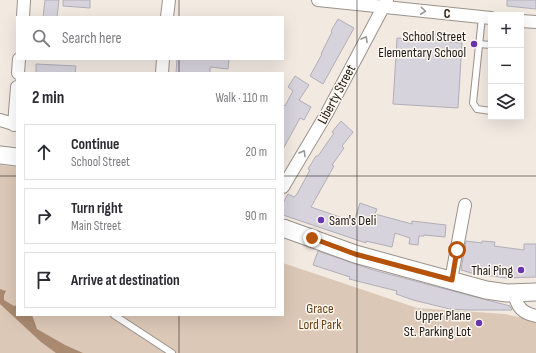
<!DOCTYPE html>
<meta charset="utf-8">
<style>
body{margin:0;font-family:"Sofia Sans Condensed",sans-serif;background:#f2f2f3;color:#2b2b33}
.controls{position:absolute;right:12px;top:12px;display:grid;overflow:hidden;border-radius:0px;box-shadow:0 4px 16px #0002}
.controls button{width:36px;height:36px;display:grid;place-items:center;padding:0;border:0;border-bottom:1px solid #e1e1e2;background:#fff;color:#2b2b33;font:20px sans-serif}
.stop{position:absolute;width:12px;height:12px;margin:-9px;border:3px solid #b45309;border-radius:50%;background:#fff}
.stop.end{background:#b45309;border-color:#fff;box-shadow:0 1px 4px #0008}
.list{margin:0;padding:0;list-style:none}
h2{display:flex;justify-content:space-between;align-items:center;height:52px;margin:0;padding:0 16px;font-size:17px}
h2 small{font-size:13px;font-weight:400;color:#7c7c81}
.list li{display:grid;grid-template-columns:26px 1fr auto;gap:12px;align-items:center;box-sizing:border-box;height:56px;margin:0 8px 8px;padding:0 8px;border:1px solid #e1e1e2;border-radius:0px}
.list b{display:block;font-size:15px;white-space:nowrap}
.list p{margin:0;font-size:13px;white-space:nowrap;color:#7c7c81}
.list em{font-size:13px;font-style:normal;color:#7c7c81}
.icon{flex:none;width:22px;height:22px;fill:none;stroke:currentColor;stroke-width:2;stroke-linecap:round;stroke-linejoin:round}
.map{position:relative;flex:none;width:536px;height:353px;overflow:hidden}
.search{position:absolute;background:#fff;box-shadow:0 4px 16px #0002;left:16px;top:16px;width:268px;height:44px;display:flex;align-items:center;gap:10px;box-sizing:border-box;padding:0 14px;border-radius:0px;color:#7c7c81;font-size:15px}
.panel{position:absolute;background:#fff;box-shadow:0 4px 16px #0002;left:16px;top:72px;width:268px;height:244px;border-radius:0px}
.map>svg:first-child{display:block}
</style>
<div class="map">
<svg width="536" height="353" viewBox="0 0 536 353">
<rect width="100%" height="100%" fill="#f2e9e1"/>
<path fill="#dcc8b7" d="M0 165 17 167V315H283V263L417 308 505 314 536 321V353H0Z"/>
<path fill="#a98a70" d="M0 289 6 291 4 295V300L14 306 17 305V315H32L37 329 65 345 83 353H56L41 342 0 304Z"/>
<g fill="#d6d3dd" stroke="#b1aeb8">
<path d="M45 0H59L57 17H43Z"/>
<path d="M63 0H90V8L63 6Z"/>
<path d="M507 0H536V9L507 6Z"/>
<path d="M338 19 354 28 323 84 310 76 322 54H321L332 32 331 31Z"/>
<path d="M425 33 439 34 438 41 462 43 458 108 393 104 397 38 425 40Z"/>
<path d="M177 59H229L228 69 210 67V73H176Z"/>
<path d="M36 64 76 66 75 73H36Z"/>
<path d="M295 76 309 85 299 100 311 107 304 120 300 118 283 149V104L285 106 293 91 288 87Z"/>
<path d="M341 121 353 132 342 146 344 148 332 165 334 166 311 207 354 222 360 203 377 209 375 214 412 224V221L446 225 445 237 424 235V236H419L418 245 409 244 410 238 395 233 392 247 366 241V243L283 215V203L288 194 294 197 297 194 310 170 308 169 316 156H318L334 133 332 132Z"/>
<path d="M466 241 482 243V241L495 242 494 246 524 250V244H536V277L507 278 475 274 461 270Z"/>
<path d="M318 251 373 270 510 306 512 310H467L450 309 413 300 396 294 397 291 349 279 350 277 313 265Z"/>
</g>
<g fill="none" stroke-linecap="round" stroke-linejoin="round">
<g stroke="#9b928b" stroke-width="8">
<g id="lane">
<path d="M482 17 473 103 477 109 491 111"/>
<path d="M479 44 491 45"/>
<path d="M114 315 172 353"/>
</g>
</g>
<g stroke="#9b928b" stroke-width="14">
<g id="street">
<path d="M318 0 491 18"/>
<path d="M23 17 24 0"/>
<path d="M167 17 169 0"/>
<path d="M521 21 536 22"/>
<path d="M18 73 19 59"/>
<path d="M162 73 163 59"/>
<path d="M0 120 17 125"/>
<path d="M14 125 17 87"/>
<path d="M283 187 327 113 387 0"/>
<path d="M451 280 465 205"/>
<path d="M514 293C517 307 522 313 536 316"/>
</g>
</g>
<g stroke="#9b928b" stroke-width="19">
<g id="secondary">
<path d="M0 155 17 157"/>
<path d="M283 228 355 254 486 290 507 293 536 292"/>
</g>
</g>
<use href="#lane" stroke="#fff" stroke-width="6"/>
<use href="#street" stroke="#fff" stroke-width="12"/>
<use href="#secondary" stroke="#fff" stroke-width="17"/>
</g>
<defs><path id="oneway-chevron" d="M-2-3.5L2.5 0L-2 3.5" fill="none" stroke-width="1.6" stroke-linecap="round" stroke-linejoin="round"/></defs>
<g stroke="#999896">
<use href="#oneway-chevron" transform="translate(423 11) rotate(6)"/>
<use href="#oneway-chevron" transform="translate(365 39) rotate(-61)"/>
<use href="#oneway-chevron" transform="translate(303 153) rotate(-59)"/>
</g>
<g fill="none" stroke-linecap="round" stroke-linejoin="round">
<path stroke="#b45309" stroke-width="5" d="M312 238 355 254 452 280 457 250"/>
</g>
<path fill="none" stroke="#1c1916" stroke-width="1" stroke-opacity="0.55" d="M179 0V17M357 0V353M179 59V73M0 176H17M283 176H536M179 315V353"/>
<g fill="#6835ad" stroke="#fef7f0" stroke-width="1.5">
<circle cx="474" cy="44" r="4"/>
<circle cx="321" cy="220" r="4"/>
<circle cx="521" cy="270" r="4"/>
<circle cx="479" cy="323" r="4"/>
</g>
<g text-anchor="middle" stroke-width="3" stroke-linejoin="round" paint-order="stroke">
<g font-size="14" fill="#1c1916" stroke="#fef7f0" text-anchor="end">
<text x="466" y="41">School Street<tspan x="466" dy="16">Elementary School</tspan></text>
<text x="329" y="225" text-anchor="start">Sam's Deli</text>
<text x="513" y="275">Thai Ping</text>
<text x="471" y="320">Upper Plane<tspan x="471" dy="16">St. Parking Lot</tspan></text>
</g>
<g font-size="14" fill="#1c1916" stroke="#fef7f0">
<text transform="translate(336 94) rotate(-62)" y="5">Liberty Street</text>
</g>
<g font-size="14" fill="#6c4215" stroke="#fef7f0">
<text x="320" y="313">Grace<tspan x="320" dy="16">Lord Park</tspan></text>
</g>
</g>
<g font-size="13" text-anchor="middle" font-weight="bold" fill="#1c1916" stroke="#fef7f0" stroke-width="3" stroke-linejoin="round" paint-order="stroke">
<text x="447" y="18">C</text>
</g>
</svg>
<div class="controls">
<button>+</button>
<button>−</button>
<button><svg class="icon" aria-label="layers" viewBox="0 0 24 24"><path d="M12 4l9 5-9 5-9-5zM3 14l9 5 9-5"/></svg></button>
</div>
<div class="stop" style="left:457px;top:250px"></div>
<div class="stop end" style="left:312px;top:238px"></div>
<div class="search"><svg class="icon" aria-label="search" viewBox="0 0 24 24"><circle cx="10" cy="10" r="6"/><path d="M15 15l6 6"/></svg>Search here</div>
<section class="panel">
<h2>2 min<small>Walk · 110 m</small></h2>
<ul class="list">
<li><svg class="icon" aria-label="ahead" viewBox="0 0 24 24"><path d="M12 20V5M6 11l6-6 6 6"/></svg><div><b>Continue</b><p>School Street</p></div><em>20 m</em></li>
<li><svg class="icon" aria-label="right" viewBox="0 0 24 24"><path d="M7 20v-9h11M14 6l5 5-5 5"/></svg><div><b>Turn right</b><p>Main Street</p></div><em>90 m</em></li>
<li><svg class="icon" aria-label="arrive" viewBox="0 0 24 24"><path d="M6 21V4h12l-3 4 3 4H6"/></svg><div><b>Arrive at destination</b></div></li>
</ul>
</section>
</div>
